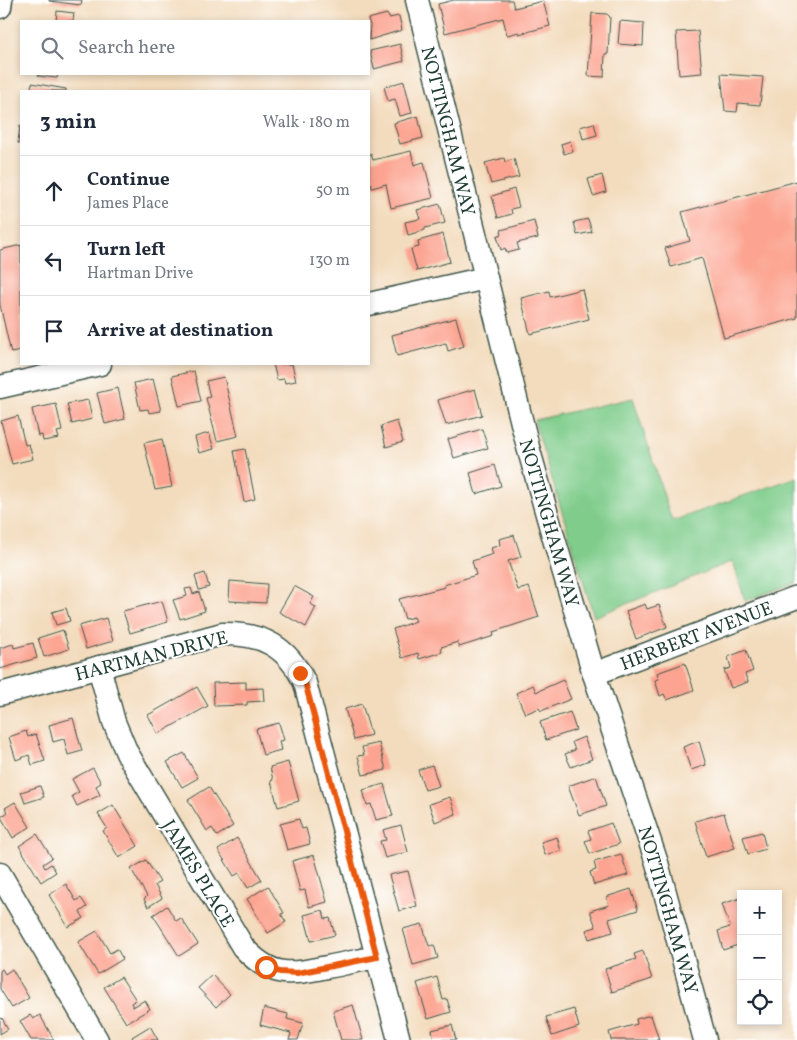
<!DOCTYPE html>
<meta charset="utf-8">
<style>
body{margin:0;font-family:Vollkorn,serif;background:#f6f6f7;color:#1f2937}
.controls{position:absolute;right:15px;bottom:15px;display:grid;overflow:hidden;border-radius:0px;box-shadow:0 2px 8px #0003}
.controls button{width:45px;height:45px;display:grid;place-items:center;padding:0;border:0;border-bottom:1px solid #e0e1e3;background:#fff;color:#1f2937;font:25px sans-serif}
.stop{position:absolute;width:15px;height:15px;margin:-11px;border:4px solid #ea580c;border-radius:50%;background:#fff}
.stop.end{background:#ea580c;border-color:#fff;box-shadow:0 1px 5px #0008}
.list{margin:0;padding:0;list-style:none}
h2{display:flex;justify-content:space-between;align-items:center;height:65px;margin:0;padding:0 20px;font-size:21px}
h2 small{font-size:16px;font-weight:400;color:#747a83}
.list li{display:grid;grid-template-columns:32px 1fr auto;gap:15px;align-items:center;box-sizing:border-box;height:70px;padding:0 20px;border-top:1px solid #e0e1e3}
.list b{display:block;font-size:19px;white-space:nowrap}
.list p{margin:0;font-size:16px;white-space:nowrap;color:#747a83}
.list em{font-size:16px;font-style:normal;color:#747a83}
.icon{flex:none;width:28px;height:28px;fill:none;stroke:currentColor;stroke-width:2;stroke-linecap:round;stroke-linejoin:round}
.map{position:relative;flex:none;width:797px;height:1040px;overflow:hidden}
.search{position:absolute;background:#fff;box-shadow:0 2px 8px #0003;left:20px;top:20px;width:350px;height:55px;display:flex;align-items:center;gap:12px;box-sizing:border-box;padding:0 18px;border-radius:0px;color:#747a83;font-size:19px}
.panel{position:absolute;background:#fff;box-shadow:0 2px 8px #0003;left:20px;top:90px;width:350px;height:275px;border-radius:0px}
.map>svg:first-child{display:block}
</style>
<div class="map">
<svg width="797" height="1040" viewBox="0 0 797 1040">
<rect width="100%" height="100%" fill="#fff"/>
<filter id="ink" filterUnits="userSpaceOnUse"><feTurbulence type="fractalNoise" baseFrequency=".02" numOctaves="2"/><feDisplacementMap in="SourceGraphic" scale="10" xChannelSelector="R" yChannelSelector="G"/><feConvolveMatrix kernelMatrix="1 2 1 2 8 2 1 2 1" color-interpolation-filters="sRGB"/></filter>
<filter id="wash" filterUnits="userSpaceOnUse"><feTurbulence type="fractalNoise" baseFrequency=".0096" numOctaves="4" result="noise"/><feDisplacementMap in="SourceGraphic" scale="20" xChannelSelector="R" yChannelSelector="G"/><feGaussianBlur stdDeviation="1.12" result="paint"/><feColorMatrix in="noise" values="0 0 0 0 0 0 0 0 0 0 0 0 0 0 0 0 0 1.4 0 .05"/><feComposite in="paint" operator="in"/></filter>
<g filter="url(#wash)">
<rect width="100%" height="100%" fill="#f3dcbd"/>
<path fill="#7fcc8b" stroke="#4f8460" d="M633 398 672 521 797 477V582L745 601 733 561 594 617 534 420Z"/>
<g id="blocks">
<g fill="#fca491">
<path d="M49 0H82L81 5 49 1Z"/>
<path d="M454 0H512L514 8 543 1 550 26 519 34V32L507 35 503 18 445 33 438 4Z"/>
<path d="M57 11 74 13 73 21H56Z"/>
<path d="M592 13 607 14 610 17 608 54H605L604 77 588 76Z"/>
<path d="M387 14 389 18 399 16 402 30 369 40 370 25 368 19Z"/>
<path d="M620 21 644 23 643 46 618 44Z"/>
<path d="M698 31 702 73 679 75 676 32Z"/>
<path d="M400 44 404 61 374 69 370 51Z"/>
<path d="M39 74H58L57 78 38 76Z"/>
<path d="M721 74 763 77 760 105 738 103 737 112 725 111Z"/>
<path d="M404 81 412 113 400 116 395 99 388 101 384 87Z"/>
<path d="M32 83 66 89V91H30Z"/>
<path d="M418 116 423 138 400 144 394 123Z"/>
<path d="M594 123 597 135 583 139 580 127Z"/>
<path d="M20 125H21V144L18 143Z"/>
<path d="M570 141 573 151 564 154 561 144Z"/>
<path d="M411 151 414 165 424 162 433 198 391 208 386 184 372 188 371 183 369 184V154H371L373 160Z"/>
<path d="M504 158 505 162 514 159 519 177 491 184 485 163Z"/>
<path d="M602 175 606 192 593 196 588 179Z"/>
<path d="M797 181V318L724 338 702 258 671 267 665 248 690 241 682 212Z"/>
<path d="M514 189 519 207 511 209 512 214 498 218 492 196Z"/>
<path d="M440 204 445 223 425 228V230L408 235 405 222 420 219 417 210Z"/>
<path d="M588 219 592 232 577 235 574 222Z"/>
<path d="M534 221 538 238 517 243 519 250 507 253 505 248 501 250 497 236 502 234 501 230Z"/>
<path d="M443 234 450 262 417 271 411 249 419 247 418 241Z"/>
<path d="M21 245V351L11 353 0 305V250Z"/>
<path d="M582 289 589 319 530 334 521 298 549 291 550 297Z"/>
<path d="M456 318 464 346 448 351 446 343 397 356 392 335Z"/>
<path d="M273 364H292L296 381 285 383 284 379 277 380Z"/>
<path d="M194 371 201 401 179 406 172 376Z"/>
<path d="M224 377 238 436 217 441 206 398 210 397 206 381Z"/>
<path d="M153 379 161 411 149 413 148 409 140 410 134 383Z"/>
<path d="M118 388 125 419 105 424 97 393Z"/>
<path d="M475 389 482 415 446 425 438 400Z"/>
<path d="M88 400 92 419 72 424 67 404Z"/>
<path d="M56 404 62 431 57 432 59 438 43 441 42 435 38 436 32 409Z"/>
<path d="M18 416 25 445 29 444 33 459 12 464 1 421Z"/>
<path d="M397 421 403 442 386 447 381 426Z"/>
<path d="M482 429 488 448 454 458 448 439Z"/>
<path d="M209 433 214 449 199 453 195 437Z"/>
<path d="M162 439 172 487 155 490 144 443Z"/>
<path d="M245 449 255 499 244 502 234 451Z"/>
<path d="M495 465 501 486 476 494 470 473Z"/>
<path d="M514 535 521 557 508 561 518 590 529 587 539 617 493 632 494 636 459 647 458 642 441 647 442 652 419 659 418 653 402 658 393 629 416 621 414 617 405 619 399 599 445 587 444 585 476 575 472 561 493 554 491 548 500 545 499 539Z"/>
<path d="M205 573 209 587 199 590 195 576Z"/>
<path d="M230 581 267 584 266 603 229 601Z"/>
<path d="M294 586 314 597 310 604 316 607 306 627 279 612Z"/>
<path d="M191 588 193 594 199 592 205 611 180 619 173 600 187 596 185 589Z"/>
<path d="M162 601 168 622 130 633 123 611Z"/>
<path d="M645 604 647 609 659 605 667 627 636 639 626 611Z"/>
<path d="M66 608 70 621 56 625 52 612Z"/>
<path d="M106 618 113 641 86 649 79 626Z"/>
<path d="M63 630 69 649 44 657 38 638Z"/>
<path d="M33 643 37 658 0 669V648L13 644 14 648Z"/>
<path d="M746 650 753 671 745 674 748 682 731 688 724 670 731 668 728 657Z"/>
<path d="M685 663 694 690 667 700 664 694 660 696 655 680 659 679 657 673Z"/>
<path d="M563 680 571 699 541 711 539 708 525 714 516 693 533 685 536 692Z"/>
<path d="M246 682V689L263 688 264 701 247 702V705L214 706 213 683Z"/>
<path d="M197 687 208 706 158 734 148 715Z"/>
<path d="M362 704 371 735 354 740 345 709Z"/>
<path d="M570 712 576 730 546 740 540 722Z"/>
<path d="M73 718 82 751 68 755 64 739 53 742 49 725Z"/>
<path d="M279 723 284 740 279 741 281 750 263 755 256 729Z"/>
<path d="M26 731 28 737 36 734 45 761 32 765 29 755 16 760 9 737Z"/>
<path d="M584 737 592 759 571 767 565 754 575 750 572 742Z"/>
<path d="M699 741 706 765 691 770 683 747Z"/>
<path d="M379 743 386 770 363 775 358 756 364 755 362 747Z"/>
<path d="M184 753 198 778 182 787 167 762Z"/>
<path d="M288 762 299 801 278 807 271 781 273 780 270 767Z"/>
<path d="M432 765 439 786 425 790 418 770Z"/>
<path d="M93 768 101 783 96 786 100 795 77 806 72 796 79 792 72 779Z"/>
<path d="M596 776 606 806 579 815 568 786Z"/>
<path d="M384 784 393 816 376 820 371 804 367 805 363 790Z"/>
<path d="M40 786 44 797 25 803 21 792Z"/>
<path d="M209 787 233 826 217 836 212 828 207 831 188 800Z"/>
<path d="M450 797 456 814 435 822 429 804Z"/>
<path d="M15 802 30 827 13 838 1 817 8 812 5 808Z"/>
<path d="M113 805 138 846 119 858 103 831 107 828 98 814Z"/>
<path d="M724 813 735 848 706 857 695 821Z"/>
<path d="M299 819 302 829 306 828 310 844 287 850 280 824Z"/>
<path d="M611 823 619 844 590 854 585 841 591 839 588 831Z"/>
<path d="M401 825 408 852 385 858 380 841 386 840 383 830Z"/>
<path d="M762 832 766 849 748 854 743 837Z"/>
<path d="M37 834 52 858 43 864 45 868 51 864 56 872 41 882 19 846Z"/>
<path d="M557 837 561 851 545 855 541 842Z"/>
<path d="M237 838 262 880 248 888 239 873 234 876 218 850Z"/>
<path d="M621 854 628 875 594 885 590 872 596 870 594 862Z"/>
<path d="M314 855 327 902 309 907 305 890 300 891 292 861Z"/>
<path d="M146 860 160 882 155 885 162 898 148 907 144 899 147 896 131 869Z"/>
<path d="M408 871 417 906 399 911 389 875Z"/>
<path d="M66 884 76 901 81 898 87 907 80 912 84 918 68 927 49 895Z"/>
<path d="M268 886 284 913 281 914 286 922 268 933 247 899Z"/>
<path d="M631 889 638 910 609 919 613 932 589 939 586 930 596 927 590 911 609 905 606 897Z"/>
<path d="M741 898V944L723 950 718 931 730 927 722 904Z"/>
<path d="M167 906 176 921 181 918 198 944 179 956 153 915Z"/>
<path d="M323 910 325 919 330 918 335 935 311 941 304 915Z"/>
<path d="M422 924 429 946 434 945 438 958 413 965 403 929Z"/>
<path d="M97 931 110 953 117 949 123 959 98 974 78 942Z"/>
<path d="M643 951 652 979 612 992 605 969 636 959 634 954Z"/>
<path d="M2 969 5 974 12 969 29 998 12 1008 0 989V971Z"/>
<path d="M212 975 230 994 216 1007 198 988Z"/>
<path d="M121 977 136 1000 131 1003 133 1007 145 1000 150 1009 126 1023 104 987Z"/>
<path d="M437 977 443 1000 447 999 451 1012 428 1019 417 983Z"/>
<path d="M353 1005 363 1040H341L333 1011Z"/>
<path d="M264 1008 288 1014 287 1019 303 1023 298 1040H289L291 1033 260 1025Z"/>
<path d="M574 1009 579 1027 552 1036 546 1017Z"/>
<path d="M30 1015 33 1019 40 1015 54 1040H31L20 1021Z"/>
<path d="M651 1015 659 1040H611L609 1032 637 1024 636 1019Z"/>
<path d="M2 1018 8 1029 0 1034V1019Z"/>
<path d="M452 1025 456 1040H434L432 1030Z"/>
<path d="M150 1026 158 1040H134L132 1037Z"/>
</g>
</g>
</g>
<g filter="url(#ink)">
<use href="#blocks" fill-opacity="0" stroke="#3f5549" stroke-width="1"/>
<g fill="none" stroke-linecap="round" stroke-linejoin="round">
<g stroke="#3f5549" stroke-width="25">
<g id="minor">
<path d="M417 0 528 447 554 539 594 674 657 863 705 1040"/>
<path d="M0 7 1 0"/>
<path d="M369 304 486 278"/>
<path d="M0 387 100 364"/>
<path d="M99 667 114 722 127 753 243 947C271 978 289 975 327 967 344 964 361 960 377 957"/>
<path d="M594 674 797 597"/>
<path d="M0 694 222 634C262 633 287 646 305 683L399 1040"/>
<path d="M0 874 97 1040"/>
</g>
</g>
<use href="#minor" stroke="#fff" stroke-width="22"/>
</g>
</g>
<g fill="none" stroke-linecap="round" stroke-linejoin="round" filter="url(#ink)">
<path stroke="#ea580c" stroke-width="6" d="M266 967 280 972 297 973 377 957 305 682 300 673"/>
</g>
<g text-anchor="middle" stroke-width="4" stroke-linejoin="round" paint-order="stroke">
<g font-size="19" fill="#1f3d34" stroke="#fff">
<text transform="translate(449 131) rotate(76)" y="7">NOTTINGHAM WAY</text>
<text transform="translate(550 523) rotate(74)" y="7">NOTTINGHAM WAY</text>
<text transform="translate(696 635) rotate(-21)" y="7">HERBERT AVENUE</text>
<text transform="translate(151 655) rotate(-14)" y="7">HARTMAN DRIVE</text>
<text transform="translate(199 873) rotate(59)" y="7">JAMES PLACE</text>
<text transform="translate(669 910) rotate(74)" y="7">NOTTINGHAM WAY</text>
</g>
</g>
</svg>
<div class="controls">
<button>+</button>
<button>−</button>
<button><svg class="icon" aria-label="locate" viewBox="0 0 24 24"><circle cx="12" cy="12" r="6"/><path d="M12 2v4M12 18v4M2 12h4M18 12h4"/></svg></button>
</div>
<div class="stop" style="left:266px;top:967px"></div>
<div class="stop end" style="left:300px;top:673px"></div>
<div class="search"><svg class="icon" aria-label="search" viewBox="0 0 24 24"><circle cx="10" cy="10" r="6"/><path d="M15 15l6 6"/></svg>Search here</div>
<section class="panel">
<h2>3 min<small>Walk · 180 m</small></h2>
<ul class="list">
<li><svg class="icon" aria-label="ahead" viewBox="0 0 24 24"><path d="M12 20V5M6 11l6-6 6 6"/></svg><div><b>Continue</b><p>James Place</p></div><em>50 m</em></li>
<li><svg class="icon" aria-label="left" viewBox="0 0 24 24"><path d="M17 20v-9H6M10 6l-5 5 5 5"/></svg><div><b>Turn left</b><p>Hartman Drive</p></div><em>130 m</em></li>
<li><svg class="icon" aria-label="arrive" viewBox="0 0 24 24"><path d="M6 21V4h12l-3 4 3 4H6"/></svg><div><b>Arrive at destination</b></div></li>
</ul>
</section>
</div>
